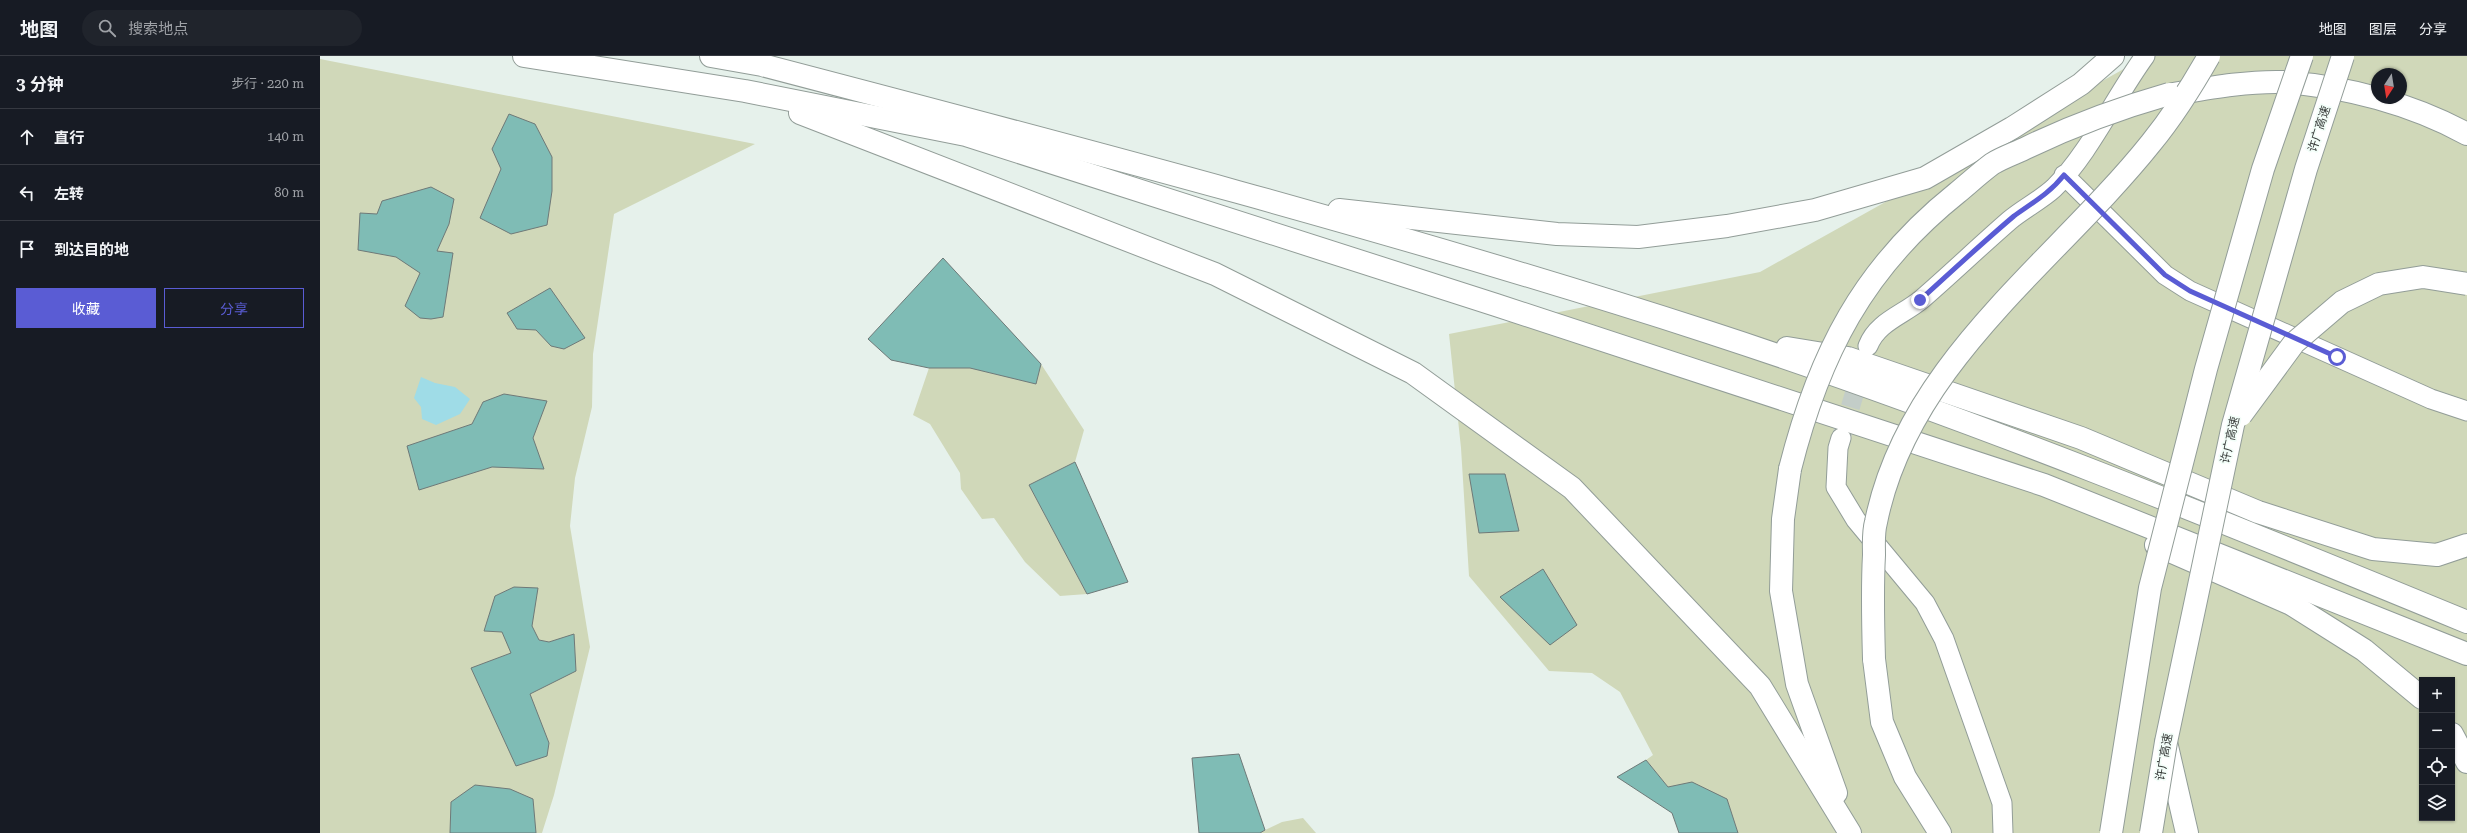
<!DOCTYPE html>
<html lang="zh">
<meta charset="utf-8">
<style>
body{margin:0;font-family:"Roboto Serif","Noto Sans SC",serif;background:#20242c;color:#f1f3f6}
.controls{position:absolute;right:12px;bottom:12px;display:grid;overflow:hidden;border-radius:0px;box-shadow:0 1px 3px #0004}
.controls button{width:36px;height:36px;display:grid;place-items:center;padding:0;border:0;border-bottom:1px solid #363941;background:#171b24;color:#f1f3f6;font:20px sans-serif}
.compass{position:absolute;left:2051px;top:12px;width:36px;height:36px;border-radius:50%;background:#171b24;box-shadow:0 1px 3px #0004;rotate:192deg}
.stop{position:absolute;width:12px;height:12px;margin:-9px;border:3px solid #5a5cd4;border-radius:50%;background:#fff}
.stop.end{background:#5a5cd4;border-color:#fff;box-shadow:0 1px 4px #0008}
.list{margin:0;padding:0;list-style:none}
h2{display:flex;justify-content:space-between;align-items:center;height:52px;margin:0;padding:0 16px;font-size:17px}
h2 small{font-size:13px;font-weight:400;color:#9ea1a6}
.list li{display:grid;grid-template-columns:26px 1fr auto;gap:12px;align-items:center;box-sizing:border-box;height:56px;padding:0 16px;border-top:1px solid #363941}
.list b{display:block;font-size:15px;white-space:nowrap}
.list em{font-size:13px;font-style:normal;color:#9ea1a6}
.actions{display:flex;gap:8px;padding:12px 16px}
.actions a{flex:1;padding:9px 0;border:1px solid #5a5cd4;border-radius:0px;text-align:center;font-size:14px;color:#5a5cd4}
.actions .main{background:#5a5cd4;color:#fff}
.icon{flex:none;width:22px;height:22px;fill:none;stroke:currentColor;stroke-width:2;stroke-linecap:round;stroke-linejoin:round}
.map{position:relative;flex:none;width:2147px;height:777px;overflow:hidden}
header{display:flex;align-items:center;gap:24px;box-sizing:border-box;height:56px;padding:0 20px;background:#171b24;border-bottom:1px solid #363941}
header strong{font-size:19px}
nav{display:flex;gap:22px;margin-inline-start:auto;font-size:14px}
.search{width:280px;height:36px;background:#20242c;display:flex;align-items:center;gap:10px;box-sizing:border-box;padding:0 14px;border-radius:22px;color:#9ea1a6;font-size:15px}
main{display:flex}
aside{flex:1;background:#171b24}
.map>svg:first-child{display:block}
</style>
<header>
<strong>地图</strong>
<div class="search"><svg class="icon" aria-label="search" viewBox="0 0 24 24"><circle cx="10" cy="10" r="6"/><path d="M15 15l6 6"/></svg>搜索地点</div>
<nav><a>地图</a><a>图层</a><a>分享</a></nav>
</header>
<main>
<aside>
<h2>3 分钟<small>步行 · 220 m</small></h2>
<ul class="list">
<li><svg class="icon" aria-label="ahead" viewBox="0 0 24 24"><path d="M12 20V5M6 11l6-6 6 6"/></svg><div><b>直行</b></div><em>140 m</em></li>
<li><svg class="icon" aria-label="left" viewBox="0 0 24 24"><path d="M17 20v-9H6M10 6l-5 5 5 5"/></svg><div><b>左转</b></div><em>80 m</em></li>
<li><svg class="icon" aria-label="arrive" viewBox="0 0 24 24"><path d="M6 21V4h12l-3 4 3 4H6"/></svg><div><b>到达目的地</b></div></li>
</ul>
<div class="actions"><a class="main">收藏</a><a>分享</a></div>
</aside>
<div class="map">
<svg width="2147" height="777" viewBox="0 0 2147 777">
<rect width="100%" height="100%" fill="#e6f1eb"/>
<g fill="#d0d8b9" fill-rule="evenodd">
<path d="M1827 0H2147V777H1418L1408 746 1348 731 1326 704 1333 699 1300 636 1272 617 1229 615 1149 520 1141 392 1129 278 1440 216ZM2057 18H2081V42H2057ZM2102 624H2132V762H2102Z"/>
<path d="M0 3 435 88 294 158 273 298 272 351 255 422 250 470 270 591 234 739 222 777H0Z"/>
<path d="M721 308 764 374 755 406 709 429 767 538 740 540 705 506 674 462 662 463 641 433 640 417 610 368 593 359 609 312H650L716 328Z"/>
<path d="M983 762 996 777H939L962 766Z"/>
</g>
<path fill="#9fdce7" d="M101 321 115 327 135 331 150 343 140 358 116 369 102 363 101 351 94 342Z"/>
<g fill="#7fbcb5" stroke="#6e7978">
<path d="M189 58 215 68 232 101V135L227 169 191 178 160 162 181 113 172 93Z"/>
<path d="M111 131 134 143 129 168 117 195 133 197 123 261 111 263 100 262 85 250 100 217 76 201 38 194 40 157 57 158 62 145Z"/>
<path d="M623 202 721 308 716 328 650 312H609L571 304 548 283Z"/>
<path d="M230 232 265 282 244 293 231 290 216 274 197 273 187 257Z"/>
<path d="M184 338 227 345 213 382 224 413 172 411 99 434 87 390 152 368 163 346Z"/>
<path d="M755 406 808 526 767 538 709 429Z"/>
<path d="M1149 418H1185L1199 475 1159 477Z"/>
<path d="M1223 513 1257 569 1230 589 1180 541Z"/>
<path d="M194 531 218 532 212 570 219 584 229 586 254 578 256 615 210 638 229 687 227 700 196 710 151 612 191 597 182 576 164 575 175 540Z"/>
<path d="M919 698 945 774 940 777H879L872 702Z"/>
<path d="M1326 704 1348 731 1372 726 1407 743 1418 777H1359L1352 757 1297 721Z"/>
<path d="M155 729 190 733 213 743 216 777H130L131 746Z"/>
</g>
<g fill="none" stroke-linecap="round" stroke-linejoin="round">
<path stroke="#c3cdc8" stroke-width="19" stroke-dasharray="19 10" stroke-linecap="butt" d="M1522 379 1542 312"/>
<g stroke="#929d98" stroke-width="21">
<g id="minor">
<path d="M1744 119 1845 219 1870 235 2111 343 2147 355"/>
<path d="M1548 290C1557 266 1583 259 1602 243 1632 217 1660 190 1690 164 1703 153 1721 144 1734 132 1769 98 1795 41 1825 0"/>
<path d="M1521 382 1518 392 1516 431 1536 464 1605 547 1624 583 1682 747 1683 777"/>
</g>
</g>
<g stroke="#929d98" stroke-width="24">
<g id="highway">
<path d="M204 0 425 35 646 79 1176 249 1724 429 2147 598"/>
<path d="M391 0 442 9C759 92 1076 175 1388 276 1646 360 1897 463 2147 566"/>
<path d="M1853 38C1889 32 1926 25 1963 26 2025 30 2092 48 2147 78"/>
<path d="M480 57 895 218 1093 317 1252 432 1440 630 1530 777"/>
<path d="M1019 154 1237 178 1318 181 1407 170 1495 154 1605 122 1692 72 1761 28 1793 0"/>
<path d="M1467 292 1528 302 1761 382 1938 456 2053 493 2117 499 2147 489"/>
<path d="M1470 413 1463 463 1461 535 1477 628 1516 737"/>
<path d="M1836 489 1971 548 2044 594 2102 642"/>
<path d="M1554 603 1562 666 1585 721 1620 777"/>
<path d="M2132 678 2147 706"/>
<path d="M1846 686 1867 777"/>
</g>
</g>
<use href="#minor" stroke="#fff" stroke-width="19"/>
<use href="#highway" stroke="#fff" stroke-width="22"/>
<g stroke="#929d98" stroke-width="24" stroke-linecap="butt">
<g id="highway-bridge">
<path d="M1921 359 1974 287 2022 246 2059 228 2103 221 2147 228"/>
<path d="M1470 413C1499 298 1543 212 1637 137 1649 127 1660 117 1672 108 1683 101 1696 97 1708 91 1754 69 1800 52 1849 38"/>
<path d="M1554 603C1553 568 1552 534 1554 499 1554 488 1553 477 1556 466 1588 306 1735 207 1831 87 1853 60 1872 30 1889 0"/>
<path d="M1791 777 1830 532 1886 313 1943 113 1982 0"/>
<path d="M1831 777 1846 686 1913 369 1986 113 2023 0"/>
</g>
</g>
<use href="#highway-bridge" stroke="#fff" stroke-width="22"/>
</g>
<g fill="none" stroke-linecap="round" stroke-linejoin="round">
<path stroke="#5a5cd4" stroke-width="5" d="M1600 244C1631 216 1662 187 1694 160 1712 147 1730 137 1744 119L1845 219 1870 235 2017 301"/>
</g>
<g text-anchor="middle" stroke-width="3.5" stroke-linejoin="round" paint-order="stroke">
<g font-size="12" fill="#383c3a" stroke="#f3fef9">
<text transform="translate(1999 73) rotate(-72)" y="4">许广高速</text>
<text transform="translate(1910 384) rotate(-77)" y="4">许广高速</text>
<text transform="translate(1844 701) rotate(-80)" y="4">许广高速</text>
</g>
</g>
</svg>
<div class="controls">
<button>+</button>
<button>−</button>
<button><svg class="icon" aria-label="locate" viewBox="0 0 24 24"><circle cx="12" cy="12" r="6"/><path d="M12 2v4M12 18v4M2 12h4M18 12h4"/></svg></button>
<button><svg class="icon" aria-label="layers" viewBox="0 0 24 24"><path d="M12 4l9 5-9 5-9-5zM3 14l9 5 9-5"/></svg></button>
</div>
<svg class="compass" viewBox="-18 -18 36 36"><path d="M0-13l5 13h-10z" fill="#e53935"/><path d="M0 13l5-13h-10z" fill="#9ea1a6"/></svg>
<div class="stop" style="left:2017px;top:301px"></div>
<div class="stop end" style="left:1600px;top:244px"></div>
</div>
</main>
